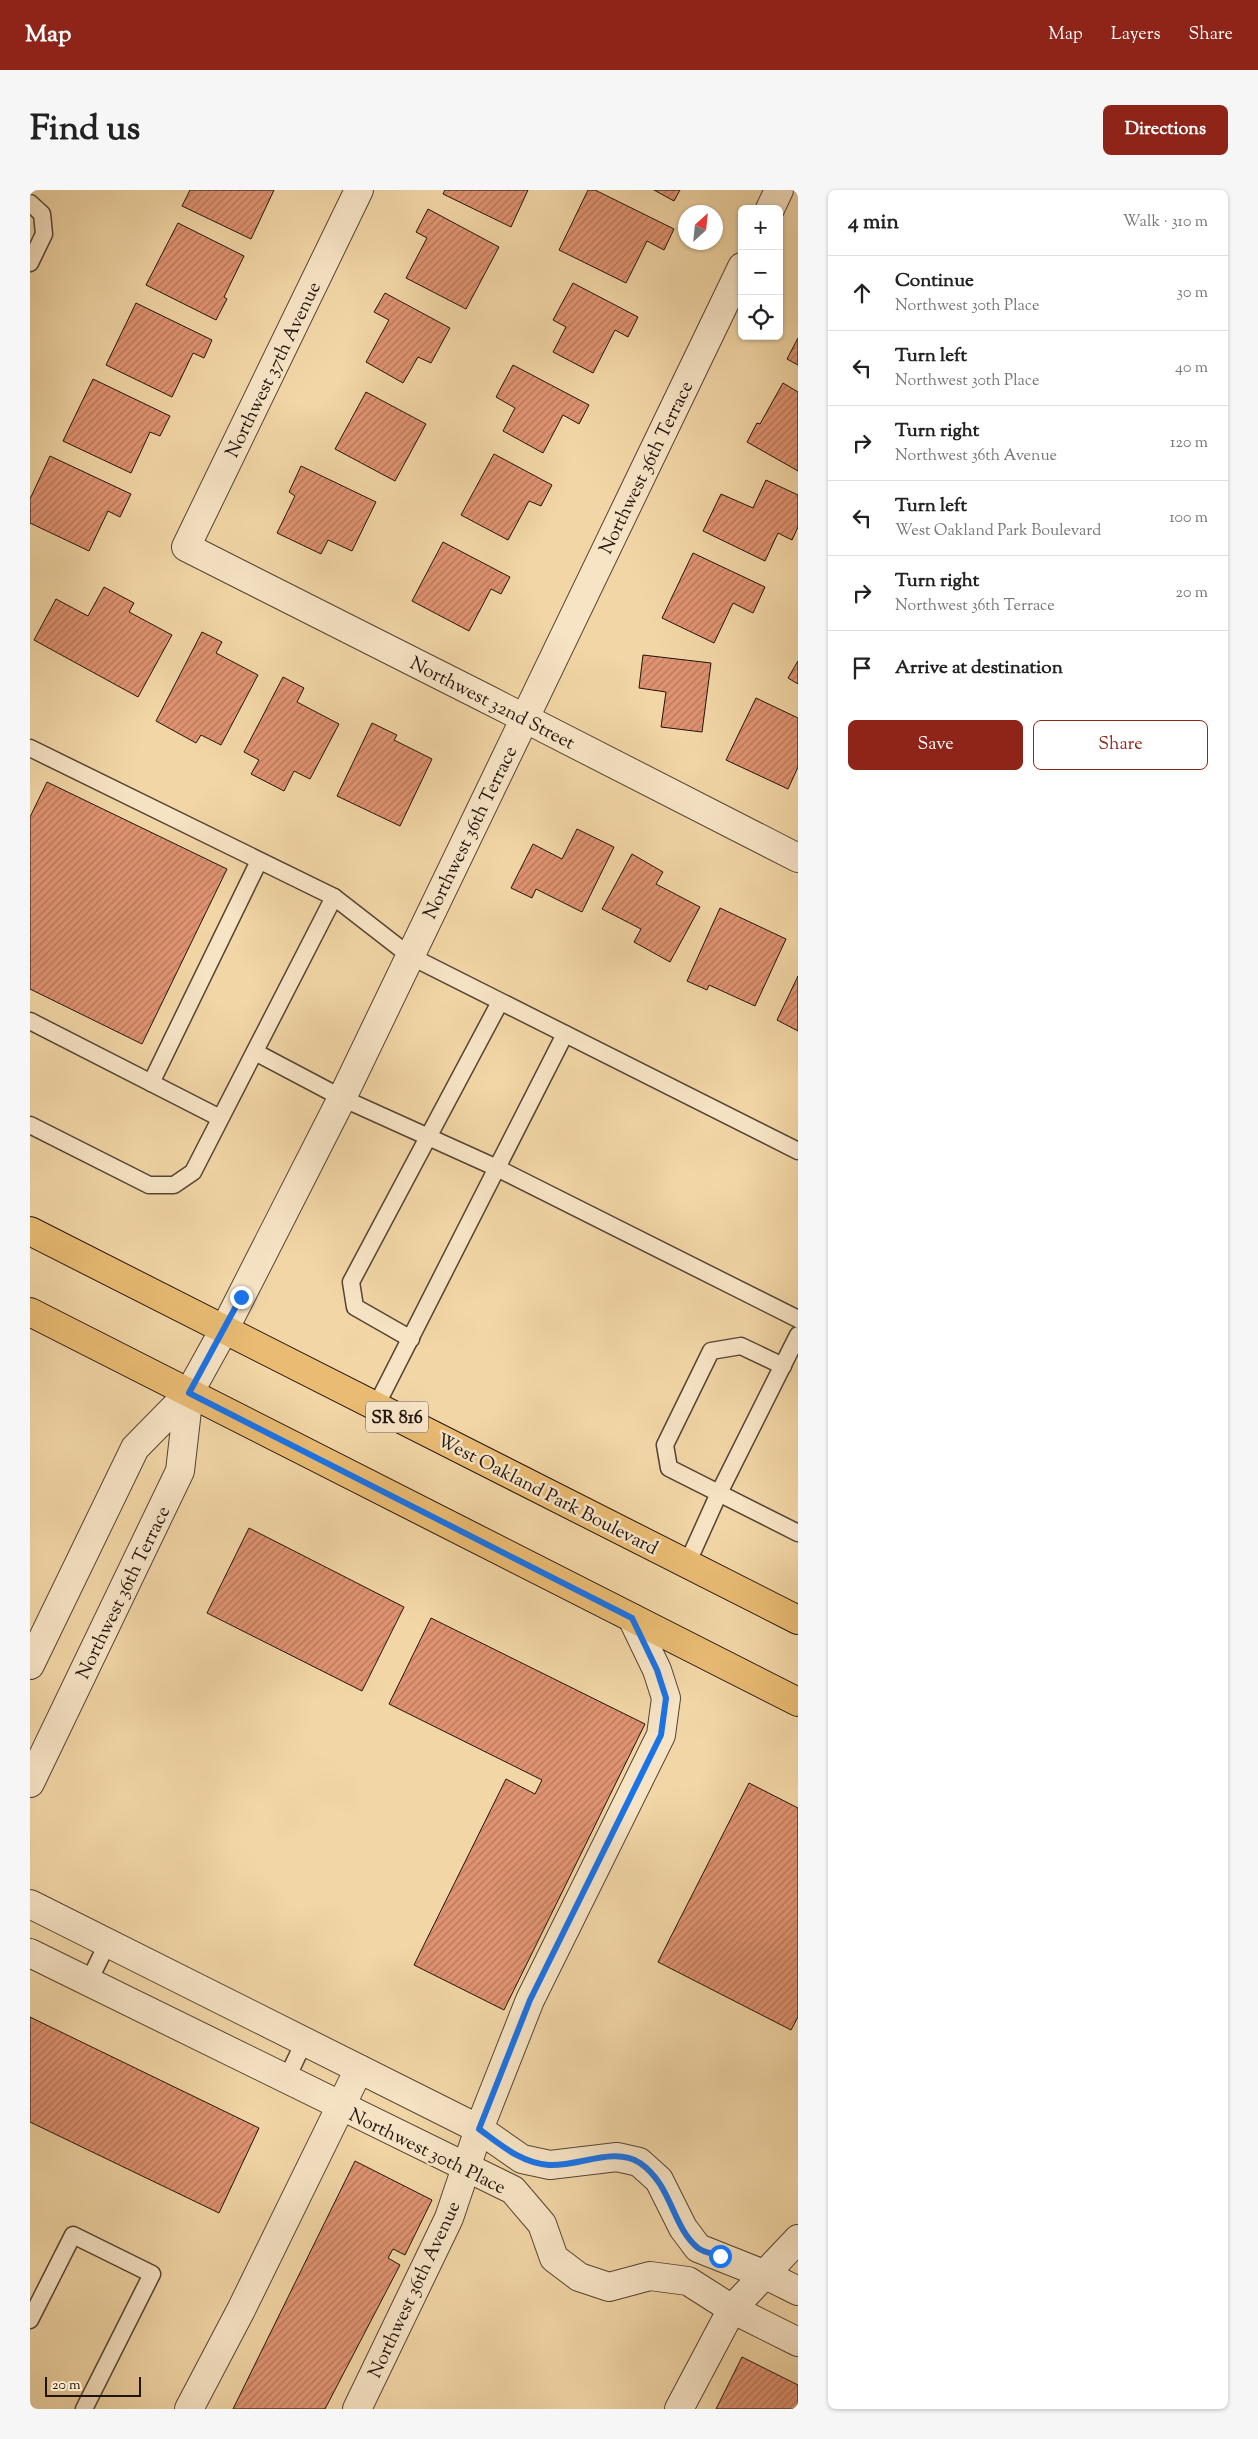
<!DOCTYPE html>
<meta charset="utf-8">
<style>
body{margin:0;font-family:"Sorts Mill Goudy",serif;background:#f6f6f6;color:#222}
.controls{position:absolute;right:15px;top:15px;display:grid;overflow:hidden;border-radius:8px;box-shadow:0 1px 4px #0004}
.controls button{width:45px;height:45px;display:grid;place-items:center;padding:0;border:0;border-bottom:1px solid #e0e0e0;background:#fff;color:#222;font:25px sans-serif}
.compass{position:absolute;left:648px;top:15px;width:45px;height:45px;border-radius:50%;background:#fff;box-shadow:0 1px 4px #0004;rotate:27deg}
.scale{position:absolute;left:15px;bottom:12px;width:96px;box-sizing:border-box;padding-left:5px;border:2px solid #21140e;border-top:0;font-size:14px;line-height:18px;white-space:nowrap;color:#21140e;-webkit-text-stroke:4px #f7e4c5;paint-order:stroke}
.stop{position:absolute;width:15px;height:15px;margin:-11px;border:4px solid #1a73e8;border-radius:50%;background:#fff}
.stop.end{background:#1a73e8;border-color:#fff;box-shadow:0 1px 5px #0008}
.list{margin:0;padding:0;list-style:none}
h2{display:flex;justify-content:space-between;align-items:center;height:65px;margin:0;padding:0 20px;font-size:21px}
h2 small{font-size:16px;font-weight:400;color:#767676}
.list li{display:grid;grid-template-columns:32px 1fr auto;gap:15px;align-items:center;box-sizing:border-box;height:75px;padding:0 20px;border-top:1px solid #e0e0e0}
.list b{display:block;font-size:19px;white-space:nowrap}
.list p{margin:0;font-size:16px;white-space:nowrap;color:#767676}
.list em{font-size:16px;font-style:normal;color:#767676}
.actions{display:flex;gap:10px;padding:15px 20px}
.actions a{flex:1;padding:11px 0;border:1px solid #8f2418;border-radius:8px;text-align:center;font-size:18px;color:#8f2418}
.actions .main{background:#8f2418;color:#fff}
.icon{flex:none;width:28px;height:28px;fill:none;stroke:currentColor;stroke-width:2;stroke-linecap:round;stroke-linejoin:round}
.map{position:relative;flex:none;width:768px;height:2219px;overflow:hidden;border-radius:8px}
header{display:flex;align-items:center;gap:30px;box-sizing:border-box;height:70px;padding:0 25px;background:#8f2418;color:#fff}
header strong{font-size:24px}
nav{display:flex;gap:28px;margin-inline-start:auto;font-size:18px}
.intro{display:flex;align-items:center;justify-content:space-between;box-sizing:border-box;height:120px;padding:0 30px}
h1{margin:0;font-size:35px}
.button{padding:12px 22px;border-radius:8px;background:#8f2418;color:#fff;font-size:18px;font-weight:700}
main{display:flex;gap:30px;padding:0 30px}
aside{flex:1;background:#fff;border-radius:8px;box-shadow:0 1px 4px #0004}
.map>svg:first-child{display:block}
</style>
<header>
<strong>Map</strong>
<nav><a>Map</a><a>Layers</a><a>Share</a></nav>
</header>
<div class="intro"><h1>Find us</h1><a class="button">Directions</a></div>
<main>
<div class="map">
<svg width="768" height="2219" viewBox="0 0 768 2219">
<defs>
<pattern id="building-hatch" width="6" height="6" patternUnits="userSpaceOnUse" patternTransform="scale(1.25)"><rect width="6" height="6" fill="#e09371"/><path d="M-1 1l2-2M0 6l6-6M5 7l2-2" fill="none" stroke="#b5775b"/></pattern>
</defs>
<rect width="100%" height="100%" fill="#f2d6a6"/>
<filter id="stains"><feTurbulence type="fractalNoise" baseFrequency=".004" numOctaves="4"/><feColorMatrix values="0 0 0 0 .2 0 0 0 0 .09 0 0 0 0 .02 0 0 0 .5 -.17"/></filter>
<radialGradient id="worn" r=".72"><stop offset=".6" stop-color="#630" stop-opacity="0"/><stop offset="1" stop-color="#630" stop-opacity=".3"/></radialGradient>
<g fill="url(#building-hatch)" stroke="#21140e">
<path d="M160 0H244L221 49 152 16Z"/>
<path d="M415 0H498L481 37 413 4Z"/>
<path d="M558 0H565L644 39 634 60 617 51 596 93 529 60Z"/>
<path d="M624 0H650L644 11Z"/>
<path d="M398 19 469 57 436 119 376 88 397 48 386 42Z"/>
<path d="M148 33 214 66 194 107 197 109 186 130 116 95Z"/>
<path d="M543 93 608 127 598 147 585 140 563 183 523 162 536 137 523 130Z"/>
<path d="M355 103 420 138 401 173 388 167 373 193 336 172 359 130 344 122Z"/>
<path d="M106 113 182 150 174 168 163 163 142 207 76 175Z"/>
<path d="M768 148V175L757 169Z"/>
<path d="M483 175 559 215 549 234 533 225 513 263 473 241 485 218 466 207Z"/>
<path d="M63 189 140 226 130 246 120 242 101 283 33 251Z"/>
<path d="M753 193 768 202V281L717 252 727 233 730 234Z"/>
<path d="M336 202 396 234 365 291 305 259Z"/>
<path d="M464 264 522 295 511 316 499 311 478 350 431 325Z"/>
<path d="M20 266 101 304 90 327 78 321 59 361 0 333V309Z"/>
<path d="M271 276 346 312 322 361 298 350 291 364 247 343 265 306 259 302Z"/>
<path d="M736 290 768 305V337L762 350 748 343 735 371 673 341 691 304 723 318Z"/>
<path d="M413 352 480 387 471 404 461 399 439 441 382 411Z"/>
<path d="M663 363 735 397 723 423 703 413 684 453 632 428Z"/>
<path d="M74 397 104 413 99 422 142 445 108 507 4 450 26 409 58 426Z"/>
<path d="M172 442 192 452 186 463 228 485 191 555 171 545 166 553 126 531Z"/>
<path d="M613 465 681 473 672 542 631 537 636 502 609 498Z"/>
<path d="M768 471V494L758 488Z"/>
<path d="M253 487 274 498 267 512 309 534 280 589 264 581 254 601 221 584 229 570 214 562Z"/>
<path d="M726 508 768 528V577L758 599 696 570Z"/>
<path d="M342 533 367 545 364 550 402 569 370 636 307 606Z"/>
<path d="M17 592 197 679 112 854 0 799V627Z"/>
<path d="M547 639 584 657 552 722 506 699 502 708 481 698 503 654 532 669Z"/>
<path d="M602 664 633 682 626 694 670 717 640 772 604 752 611 739 572 719Z"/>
<path d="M690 718 756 749 725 816 679 795 677 800 657 791Z"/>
<path d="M768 786V841L747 830Z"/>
<path d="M219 1338 374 1417 332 1501 177 1423Z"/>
<path d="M401 1428 615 1534 474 1820 384 1775 476 1589 505 1604 512 1590 359 1514Z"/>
<path d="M719 1593 768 1618V1827L761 1840 628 1772Z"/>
<path d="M0 1827 229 1938 189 2023 0 1932Z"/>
<path d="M325 1971 402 2010 375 2065 363 2059 358 2068 370 2075 295 2219H203Z"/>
<path d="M712 2167 768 2195V2219H686Z"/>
</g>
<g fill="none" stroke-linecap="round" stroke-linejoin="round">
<g stroke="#554434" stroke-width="19">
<g id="service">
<path d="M0 13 12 24 14 44 0 73"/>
<path d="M0 558 304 707 380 766 768 961"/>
<path d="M0 831 190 928"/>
<path d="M225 862 312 908 467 978 768 1129"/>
<path d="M121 893 229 671"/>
<path d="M0 935 119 995H144L163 982 304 707"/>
<path d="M381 1149 325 1117 321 1092 470 812"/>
<path d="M753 1176 711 1156 681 1161 635 1255 639 1278 768 1343"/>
<path d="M346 1216 535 844"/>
<path d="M657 1374 689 1303 768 1145"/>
<path d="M58 1793 78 1752"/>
<path d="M256 1890 274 1852"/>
<path d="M0 2130 43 2045 122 2084 54 2219"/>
</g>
</g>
<g stroke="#554434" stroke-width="30">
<g id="minor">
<path d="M329 0 156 357 457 509 768 668"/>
<path d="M740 19 749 0"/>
<path d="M0 1475 105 1258 159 1203 195 1138 312 908 712 77"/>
<path d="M0 1593 150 1281 159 1203"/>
<path d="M0 1714 449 1939 492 1969 520 1975 587 1967 609 1972 629 1990 653 2038 668 2058 736 2085 768 2101"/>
<path d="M0 1763 483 2000 512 2034 524 2068 549 2087 579 2097 620 2086 658 2091 702 2119 768 2152"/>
<path d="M159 2219 211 2120 329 1879"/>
<path d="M327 2219 419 2028 449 1939 500 1810 631 1545 636 1508 627 1480 602 1428"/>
<path d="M649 2219 702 2119 768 2049"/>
</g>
</g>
<g stroke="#21140e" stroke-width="30">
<g id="primary">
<path d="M0 1041 768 1430"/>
<path d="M0 1122 768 1512"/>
</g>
</g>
<use href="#service" stroke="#f7e4c5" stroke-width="16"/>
<use href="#minor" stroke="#f7e4c5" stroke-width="28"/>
<use href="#primary" stroke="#e9bb73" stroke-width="28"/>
</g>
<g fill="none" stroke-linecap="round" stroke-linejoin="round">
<path stroke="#1a73e8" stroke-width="6" d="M211 1107 159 1203 602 1428 627 1480 636 1508 631 1545 500 1810 449 1939C471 1955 491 1973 519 1975 548 1977 584 1956 610 1973 642 1995 642 2037 668 2058 673 2062 683 2064 690 2066"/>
</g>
<g text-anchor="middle" stroke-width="5" stroke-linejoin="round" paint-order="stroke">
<rect fill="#f7e4c5" stroke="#615245" stroke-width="1" x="336" y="1211.5" width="62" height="31" rx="4"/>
<g font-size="18" font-weight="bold" fill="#21140e">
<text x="367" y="1233">SR 816</text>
</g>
<g font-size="19" fill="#21140e" stroke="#f7e4c5">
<text transform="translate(242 179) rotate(-64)" y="7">Northwest 37th Avenue</text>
<text transform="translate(615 277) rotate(-64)" y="7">Northwest 36th Terrace</text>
<text transform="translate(463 512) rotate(27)" y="7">Northwest 32nd Street</text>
<text transform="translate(439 642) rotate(-64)" y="7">Northwest 36th Terrace</text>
<text transform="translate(518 1303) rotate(27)" y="7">West Oakland Park Boulevard</text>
<text transform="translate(92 1402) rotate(-64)" y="7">Northwest 36th Terrace</text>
<text transform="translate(398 1960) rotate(26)" y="7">Northwest 30th Place</text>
<text transform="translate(383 2099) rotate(-65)" y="7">Northwest 36th Avenue</text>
</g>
</g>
<rect width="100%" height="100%" filter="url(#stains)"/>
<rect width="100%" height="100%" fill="url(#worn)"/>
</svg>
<div class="controls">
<button>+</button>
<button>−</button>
<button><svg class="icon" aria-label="locate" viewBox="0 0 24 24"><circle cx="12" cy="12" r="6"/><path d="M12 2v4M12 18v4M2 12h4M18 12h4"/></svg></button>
</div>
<svg class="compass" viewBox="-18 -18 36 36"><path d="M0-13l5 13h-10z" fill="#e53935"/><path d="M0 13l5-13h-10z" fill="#767676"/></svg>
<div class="scale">20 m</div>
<div class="stop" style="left:690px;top:2066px"></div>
<div class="stop end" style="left:211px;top:1107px"></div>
</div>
<aside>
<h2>4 min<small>Walk · 310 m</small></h2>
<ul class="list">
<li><svg class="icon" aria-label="ahead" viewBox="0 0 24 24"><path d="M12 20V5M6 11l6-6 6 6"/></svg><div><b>Continue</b><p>Northwest 30th Place</p></div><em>30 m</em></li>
<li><svg class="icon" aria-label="left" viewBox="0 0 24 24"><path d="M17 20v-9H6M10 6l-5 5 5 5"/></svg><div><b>Turn left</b><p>Northwest 30th Place</p></div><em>40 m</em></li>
<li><svg class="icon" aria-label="right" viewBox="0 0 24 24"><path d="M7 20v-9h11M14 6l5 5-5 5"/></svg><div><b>Turn right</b><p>Northwest 36th Avenue</p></div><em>120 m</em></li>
<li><svg class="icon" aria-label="left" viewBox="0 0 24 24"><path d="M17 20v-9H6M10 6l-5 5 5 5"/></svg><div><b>Turn left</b><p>West Oakland Park Boulevard</p></div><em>100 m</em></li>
<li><svg class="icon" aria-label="right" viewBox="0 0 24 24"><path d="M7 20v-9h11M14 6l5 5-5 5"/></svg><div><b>Turn right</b><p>Northwest 36th Terrace</p></div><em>20 m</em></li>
<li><svg class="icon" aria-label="arrive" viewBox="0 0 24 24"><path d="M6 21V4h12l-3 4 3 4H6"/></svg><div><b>Arrive at destination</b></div></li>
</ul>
<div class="actions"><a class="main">Save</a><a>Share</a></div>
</aside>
</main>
